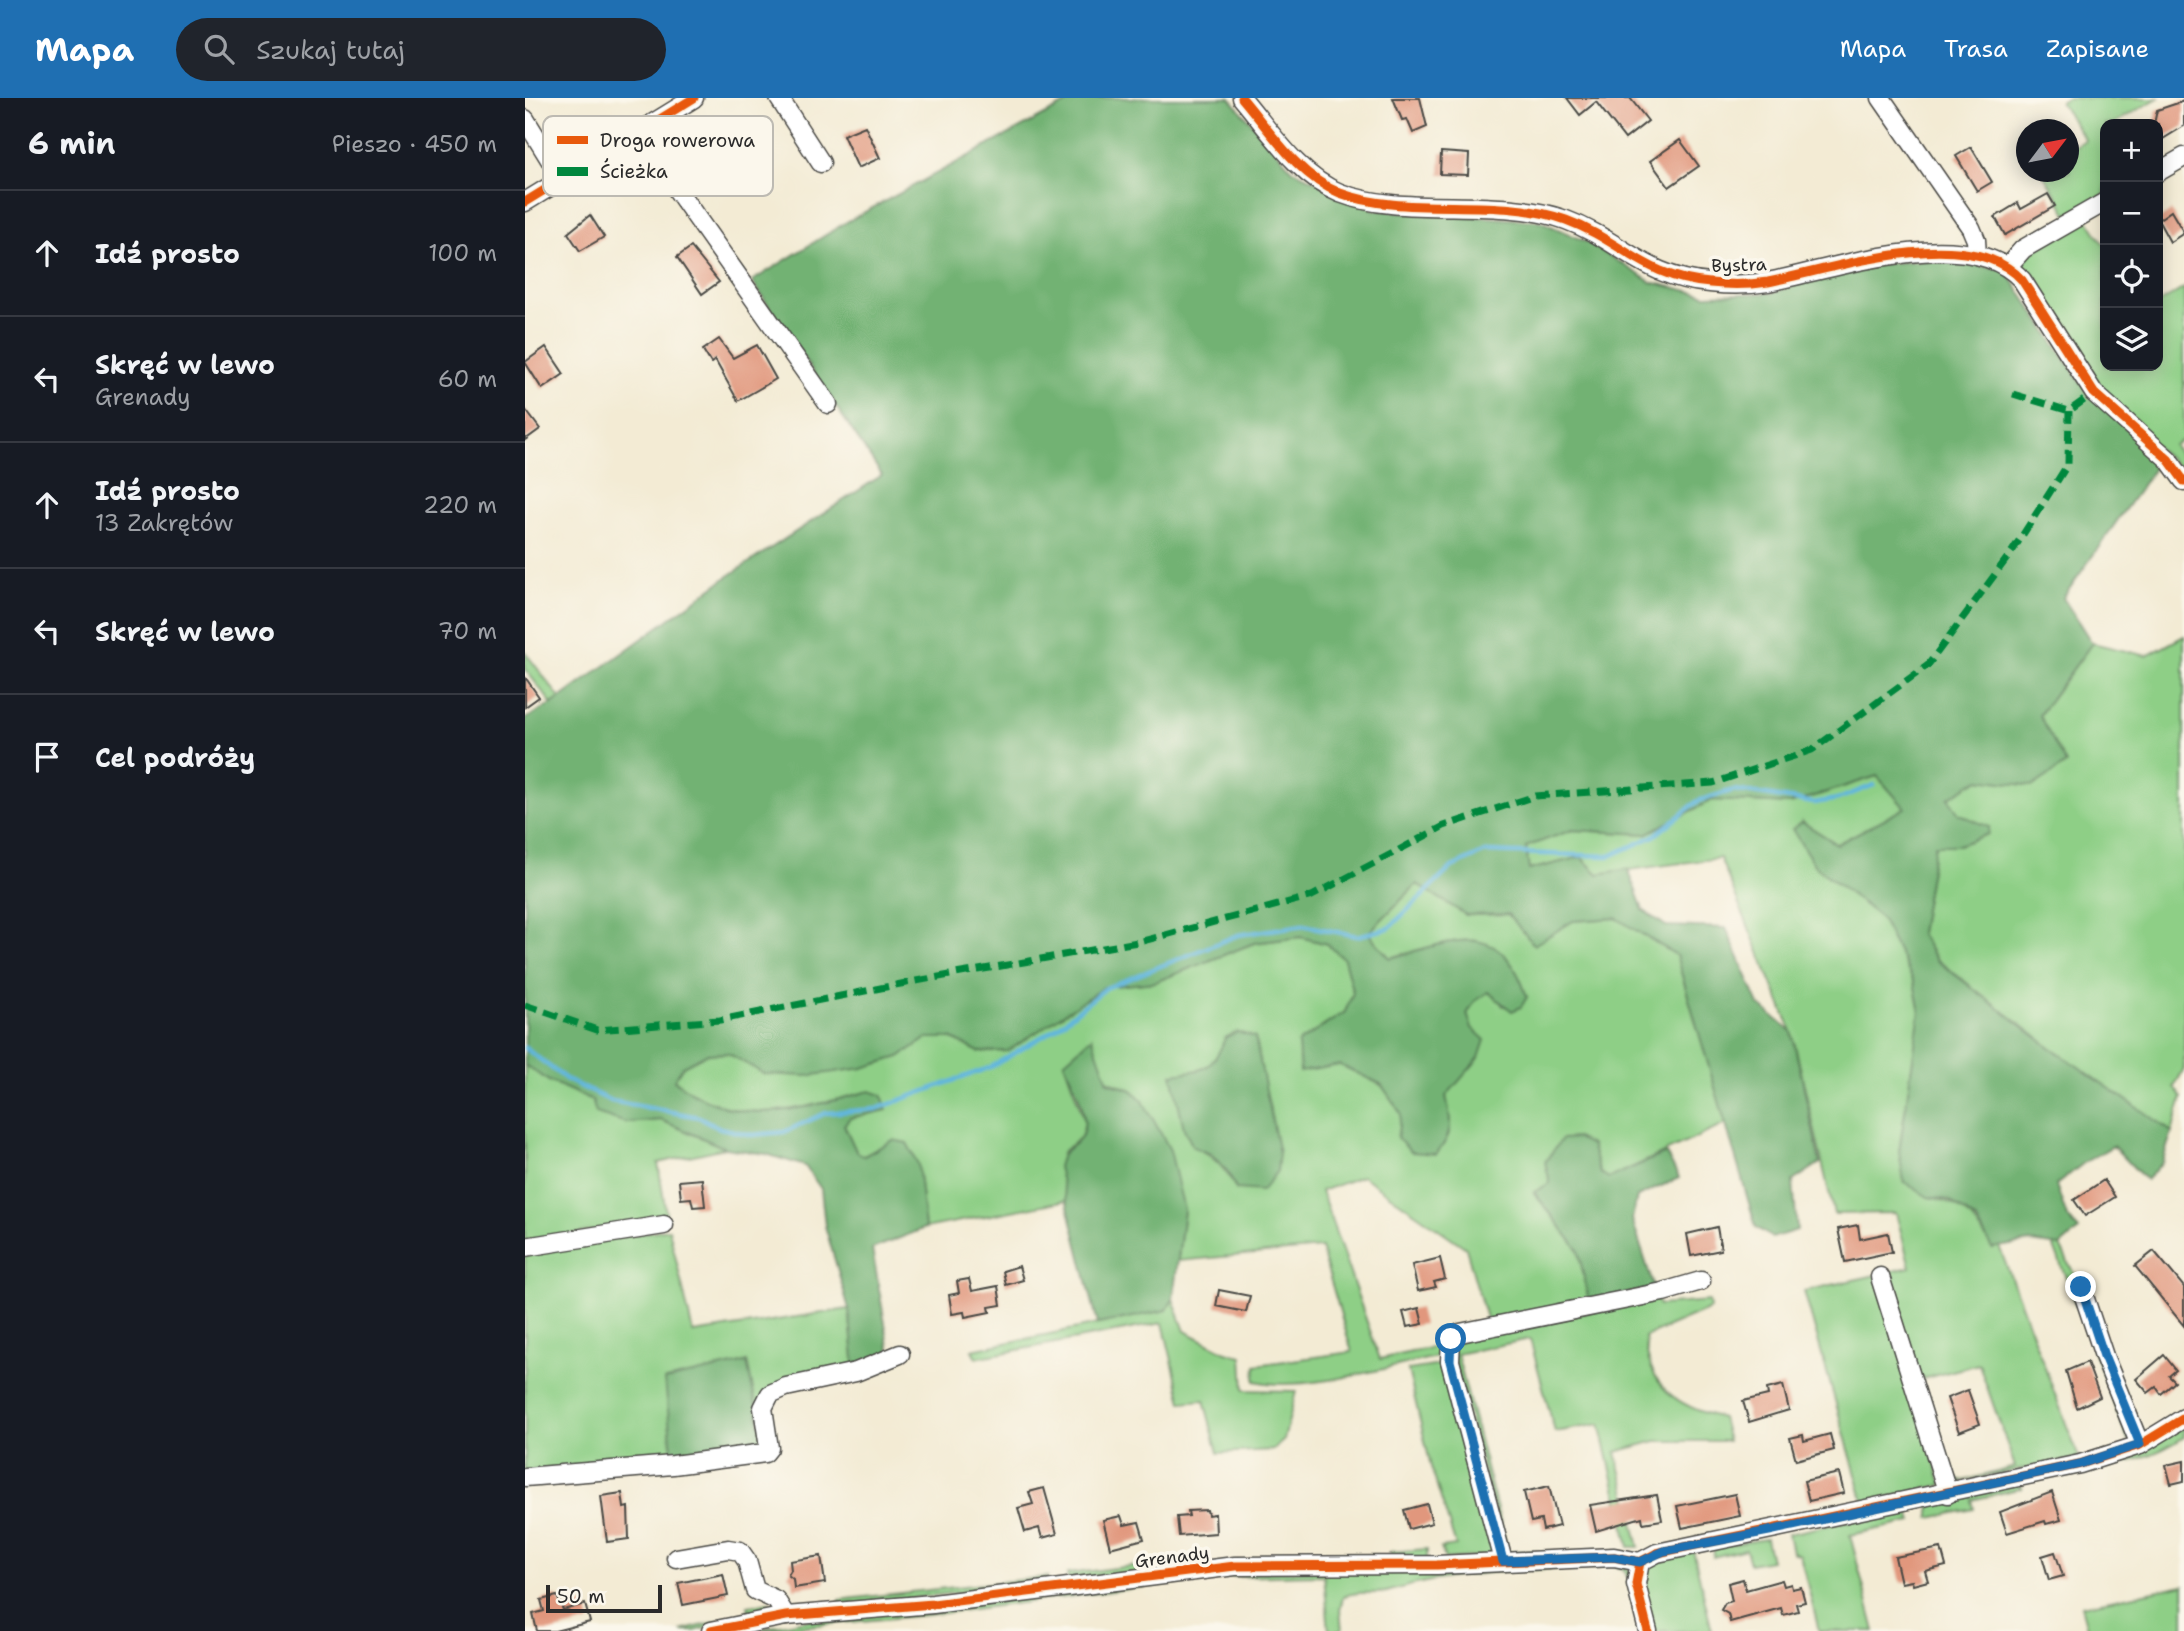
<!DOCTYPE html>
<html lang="pl">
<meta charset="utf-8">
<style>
body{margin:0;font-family:"Shantell Sans",sans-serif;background:#20242c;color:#f1f3f6}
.controls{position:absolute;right:21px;top:21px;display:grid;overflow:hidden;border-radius:14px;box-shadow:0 4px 18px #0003}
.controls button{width:63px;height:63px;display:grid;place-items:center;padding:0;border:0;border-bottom:2px solid #363941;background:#171b24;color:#f1f3f6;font:35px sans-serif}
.compass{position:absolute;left:1491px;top:21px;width:63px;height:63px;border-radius:50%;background:#171b24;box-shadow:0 4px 18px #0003;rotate:58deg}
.scale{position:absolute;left:21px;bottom:18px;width:116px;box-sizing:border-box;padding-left:7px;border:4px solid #2b2b2b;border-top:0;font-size:19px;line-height:24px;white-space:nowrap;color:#2b2b2b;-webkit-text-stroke:5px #fbf7ec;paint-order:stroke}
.stop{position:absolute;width:21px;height:21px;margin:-16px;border:5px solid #1f6fb2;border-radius:50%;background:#fff}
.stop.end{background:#1f6fb2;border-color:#fff;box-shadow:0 2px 7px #0008}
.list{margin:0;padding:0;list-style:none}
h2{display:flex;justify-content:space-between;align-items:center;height:91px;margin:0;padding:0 28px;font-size:30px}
h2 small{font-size:23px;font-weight:400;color:#9ea1a6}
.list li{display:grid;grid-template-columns:46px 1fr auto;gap:21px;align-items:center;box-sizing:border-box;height:126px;padding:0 28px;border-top:2px solid #363941}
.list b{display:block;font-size:26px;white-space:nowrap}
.list p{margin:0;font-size:23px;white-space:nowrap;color:#9ea1a6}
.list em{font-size:23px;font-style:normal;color:#9ea1a6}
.icon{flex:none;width:38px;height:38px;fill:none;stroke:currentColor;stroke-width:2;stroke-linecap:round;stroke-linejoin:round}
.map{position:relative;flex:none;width:1659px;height:1533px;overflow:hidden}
header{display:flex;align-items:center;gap:42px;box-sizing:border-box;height:98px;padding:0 35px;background:#1f6fb2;color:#fff}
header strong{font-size:33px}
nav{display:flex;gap:38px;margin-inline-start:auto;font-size:24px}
.search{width:490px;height:63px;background:#20242c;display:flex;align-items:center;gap:18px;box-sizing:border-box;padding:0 24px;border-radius:38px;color:#9ea1a6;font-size:26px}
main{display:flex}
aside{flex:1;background:#171b24}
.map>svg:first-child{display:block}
</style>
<header>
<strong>Mapa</strong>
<div class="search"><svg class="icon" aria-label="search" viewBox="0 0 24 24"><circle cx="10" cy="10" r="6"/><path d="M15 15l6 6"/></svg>Szukaj tutaj</div>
<nav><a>Mapa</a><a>Trasa</a><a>Zapisane</a></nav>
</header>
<main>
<aside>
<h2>6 min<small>Pieszo · 450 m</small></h2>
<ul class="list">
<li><svg class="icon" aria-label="ahead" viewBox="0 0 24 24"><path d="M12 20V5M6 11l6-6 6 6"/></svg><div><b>Idź prosto</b></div><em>100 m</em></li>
<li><svg class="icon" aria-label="left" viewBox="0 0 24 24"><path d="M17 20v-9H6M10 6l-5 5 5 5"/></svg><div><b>Skręć w lewo</b><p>Grenady</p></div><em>60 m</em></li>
<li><svg class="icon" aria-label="ahead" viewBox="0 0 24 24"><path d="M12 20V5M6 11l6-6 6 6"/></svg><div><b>Idź prosto</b><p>13 Zakrętów</p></div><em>220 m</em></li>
<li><svg class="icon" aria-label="left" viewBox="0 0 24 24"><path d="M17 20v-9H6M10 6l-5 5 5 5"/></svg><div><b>Skręć w lewo</b></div><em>70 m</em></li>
<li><svg class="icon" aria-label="arrive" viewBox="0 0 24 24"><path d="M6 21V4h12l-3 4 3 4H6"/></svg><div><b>Cel podróży</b></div></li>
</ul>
</aside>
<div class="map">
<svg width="1659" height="1533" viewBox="0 0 1659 1533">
<rect width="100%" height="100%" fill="#fbf7ec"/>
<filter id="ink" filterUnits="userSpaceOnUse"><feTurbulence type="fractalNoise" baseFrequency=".0143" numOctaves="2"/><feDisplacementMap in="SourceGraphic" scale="14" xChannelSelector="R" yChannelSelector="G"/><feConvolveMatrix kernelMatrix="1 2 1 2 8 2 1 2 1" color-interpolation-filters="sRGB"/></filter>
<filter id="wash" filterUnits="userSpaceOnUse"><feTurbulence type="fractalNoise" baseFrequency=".00686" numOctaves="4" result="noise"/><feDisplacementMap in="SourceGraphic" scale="28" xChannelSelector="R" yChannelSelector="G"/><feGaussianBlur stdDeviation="1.57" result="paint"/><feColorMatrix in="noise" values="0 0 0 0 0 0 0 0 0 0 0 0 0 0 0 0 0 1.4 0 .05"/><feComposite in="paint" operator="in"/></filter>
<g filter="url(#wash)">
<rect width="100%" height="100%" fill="#f3ebd4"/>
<g fill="#8ecf86" stroke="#5c7d58" stroke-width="2" fill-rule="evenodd">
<path d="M1542 0H1633L1588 26H1580V96L1543 117 1517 74H1544V52L1560 42 1535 4Z"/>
<path d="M1561 119 1580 148V268H1633V206L1659 190V341L1649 347 1659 363V374L1585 307 1495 175 1500 158Z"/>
<path d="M1659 538V971L1649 989 1657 1000 1647 1034 1522 947 1411 861 1395 836 1410 746 1434 747 1464 729 1434 716 1422 700 1454 681 1508 688 1541 666 1514 618 1567 545 1622 558Z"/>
<path d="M0 554 35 600 27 606 0 571Z"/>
<path d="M1352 678 1381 710 1312 746 1277 724 1290 768 1356 820 1389 884 1395 914 1374 1054 1403 1099C1438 1104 1450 1121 1467 1150L1474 1148 1554 1360 1428 1385 1425 1377 1438 1383 1490 1369 1454 1266 1393 1282 1360 1181 1363 1174 1385 1169 1371 1115 1309 1116 1267 934 1195 760 1073 776 1056 759 1003 772 1001 748 1047 732 1121 736 1187 702 1265 706Z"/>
<path d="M892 786 941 817 983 816 1009 846 1048 823 1092 820 1151 857 1201 1026 1084 1080 1075 1075 1066 1047 1025 1085 1009 1095 1053 1151 1064 1204 962 1224 941 1150 837 1078 796 1093 855 1261 909 1249 908 1234 916 1232 920 1256 916 1258C866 1268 778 1295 730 1283L731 1267 827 1254 796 1150 653 1163 659 1112 607 992 539 964 560 1024 556 1039 537 1054 534 1069 543 1102 400 1130 393 1066 367 1043 339 1058 331 1053 319 1027 325 1020 361 1012 345 993C273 1011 214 1034 148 981L158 967 181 956 203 955 239 976 374 959 402 940H425L454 954 483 953 579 889 630 884 729 845 776 839 802 846 819 861 828 895 820 914 773 945 856 987 911 1056C930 1035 926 1024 921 998 938 976 952 943 942 916L949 904 963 894 971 898 978 908 1002 899C976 818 929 843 865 860L843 835ZM730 939 739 989 711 1091C701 1071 689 1058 668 1048L648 976 676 972Z"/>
<path d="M0 967 24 983 67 1002 101 1025 136 1022 200 1050 133 1065 142 1122 0 1143Z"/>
<path d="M144 1131 168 1235 324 1211 330 1270 264 1284 234 1320 222 1264 141 1282 148 1363 0 1375V1153Z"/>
<path d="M1528 1146 1535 1148 1551 1180 1606 1336 1603 1343Z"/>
<path d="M1351 1177 1417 1387 1339 1405 1279 1193Z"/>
<path d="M1132 1199 1134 1207 1184 1203 1185 1211 1120 1239C1123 1289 1151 1308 1197 1320L1203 1343H1131L1091 1354 1114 1449H1104L1075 1326 1030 1334 1005 1241 932 1256 983 1454 1013 1453 985 1457 980 1453 929 1263 928 1248 940 1239Z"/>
<path d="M648 1201 660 1233 701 1254 717 1258 719 1292 771 1293 759 1342 748 1352 693 1355 679 1302 657 1304 638 1225 451 1260 447 1252 641 1212Z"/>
<path d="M915 1267 921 1270 969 1454 963 1458 920 1461 916 1450 931 1448 906 1369 883 1272Z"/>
<path d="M1659 1327V1339C1627 1362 1583 1369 1545 1378L1546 1374Z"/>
<path d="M1493 1386 1497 1390 1447 1402 1449 1411 1405 1420V1405Z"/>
<path d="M1383 1410 1387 1424 1325 1437 1350 1533H1294L1275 1457 1267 1454 1263 1436Z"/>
<path d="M1241 1441 1246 1462 1225 1466 1221 1451 1188 1459 1190 1449Z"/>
<path d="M902 1451V1462H739L737 1458 866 1460 865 1454Z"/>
<path d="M1168 1452 1187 1533H1129L1118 1482 1123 1466Z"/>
<path d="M1088 1463 1103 1472 1107 1485 1097 1471 1089 1467C1015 1472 936 1471 865 1493 850 1498 834 1491 818 1499L815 1512 817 1533H804L799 1477 694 1479 402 1517 226 1533 280 1522 724 1474Z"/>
<path d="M615 1467 612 1475 543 1481 542 1476Z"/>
<path d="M522 1479 519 1485 314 1508V1502Z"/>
<path d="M1659 1487V1533H1563L1556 1508Z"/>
<path d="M243 1504 250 1511 241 1515 169 1533H156L224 1515 223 1508Z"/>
</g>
<g fill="#72b273" stroke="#4e6e4f" stroke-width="2">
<path d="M551 0H705L768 72 850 112 1015 123 1064 145 1126 184 1181 197 1247 195 1325 169 1401 162 1480 171 1554 282 1634 363 1538 500 1567 545 1514 617 1541 666 1508 688 1454 681 1423 700 1434 716 1464 729 1463 736 1434 747H1410L1395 835 1411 862 1522 947 1647 1034 1637 1065 1621 1082 1588 1048 1560 1064 1531 1087 1542 1119 1554 1132 1535 1148 1505 1144 1467 1150 1452 1123 1424 1102 1403 1099 1379 1084 1374 1054 1395 914 1389 884 1356 820 1290 768 1267 731 1277 724 1312 746 1380 710 1352 678 1265 706 1187 702 1121 736 1047 732 1001 749 1004 772 1056 759 1073 776 1103 771 1118 812 1141 828 1201 830 1234 907 1267 934 1295 1065 1268 1083 1272 1132 1247 1140 1231 1129 1151 857 1091 820 1048 823 1009 847 983 816 941 817 892 786 843 835 865 860C929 843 976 818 1002 899L996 909 987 913 963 894 949 904 942 916 947 930 960 942 954 960 921 998C926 1023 930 1035 911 1056L886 1054 872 1040 876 1016 856 986 815 967 775 974 773 945 820 914 828 895 819 861 802 846 776 839 729 845 630 884 579 889 483 953 454 954 426 940H402L374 959 338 970 281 978 239 976 203 955 181 956 158 968 149 982C214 1034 273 1011 345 993L357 997 362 1012 325 1020 319 1027 331 1053 339 1058 368 1042 382 1045 393 1066 400 1130 347 1151 365 1254 330 1270 324 1211 300 1128 296 1091 280 1068 241 1056 200 1050 136 1022 101 1025 71 1015 67 1002 24 983 0 967V621L27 606 202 479 357 377 227 183 323 123Z"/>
<path d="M712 934 730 939 754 1055 752 1073 737 1093 711 1091 703 1074 686 1056 668 1049 659 1031 647 976C680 972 688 972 700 940Z"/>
<path d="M567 939 583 984 607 992 618 1003 645 1052 659 1112 648 1201 642 1212 573 1226 533 1069C538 1048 546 1053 556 1039 568 1020 546 982 539 964Z"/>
<path d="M1052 1040 1066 1047 1075 1075 1084 1080 1141 1055 1154 1080 1112 1099 1107 1121 1129 1190 1064 1204 1053 1151 1009 1094 1025 1085 1020 1064 1037 1041Z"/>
<path d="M222 1264 240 1351 148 1363 140 1282Z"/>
</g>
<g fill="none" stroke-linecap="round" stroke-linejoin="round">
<path stroke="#60b6dd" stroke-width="4.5" d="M0 950 42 982 86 1003 174 1019 195 1030 227 1037 259 1034 301 1015 351 1011 466 969 530 931 581 890 713 837 778 827 832 838 864 830 927 769 960 754 1085 758 1129 738 1173 703 1209 692 1289 705 1313 701 1349 687"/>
</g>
<g id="blocks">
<g fill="#e1977d">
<path d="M868 0H895L902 29 888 35 882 21 877 22Z"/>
<path d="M1042 0H1105L1123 23 1100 41 1071 4 1055 17Z"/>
<path d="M1659 3V28L1633 44V26H1629L1632 12Z"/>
<path d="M340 28 355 60 333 70 318 37Z"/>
<path d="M1155 42 1174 68 1144 89 1125 63Z"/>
<path d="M1446 49 1467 84 1452 93 1431 58Z"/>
<path d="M916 54 944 56 943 77 915 76Z"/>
<path d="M1523 96 1530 108 1480 137 1470 119 1493 105 1496 111Z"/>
<path d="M1646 113 1659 135 1645 144 1633 122Z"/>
<path d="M65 117 79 139 55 153 43 135Z"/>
<path d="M166 149 194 184 177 196 152 159Z"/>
<path d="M194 241 208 260 232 247 251 281 213 303 190 262 186 265 178 252Z"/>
<path d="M21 249 39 276 17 291 0 264Z"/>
<path d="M0 311 15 331 0 342Z"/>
<path d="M0 579 14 599 0 609Z"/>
<path d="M177 1081 180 1108 168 1109 166 1100 156 1101 154 1083Z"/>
<path d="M1579 1082 1590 1099 1560 1118 1549 1102Z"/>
<path d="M1333 1127 1335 1141 1363 1135 1367 1154 1320 1164 1313 1131Z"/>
<path d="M1192 1129 1196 1152 1166 1158 1162 1136Z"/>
<path d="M1629 1153 1659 1189V1228L1610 1168Z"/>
<path d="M915 1160 920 1181 909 1184 911 1189 893 1193 887 1167Z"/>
<path d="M494 1168 498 1182 481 1187 478 1173Z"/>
<path d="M444 1181 447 1193 473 1188 476 1207 464 1209 465 1214 440 1219 439 1214 427 1216 424 1197 434 1195 432 1183Z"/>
<path d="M694 1192 725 1198 721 1214 691 1208Z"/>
<path d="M894 1210 898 1226 882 1229 878 1214Z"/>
<path d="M1639 1257 1651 1272 1644 1278 1650 1284 1636 1296 1631 1289 1623 1295 1611 1281Z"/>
<path d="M1562 1264 1575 1299 1552 1310 1541 1273Z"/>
<path d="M1258 1287 1264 1312 1224 1324 1218 1303 1243 1297 1242 1291Z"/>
<path d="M1443 1292 1455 1326 1434 1334 1422 1300Z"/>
<path d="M1305 1336 1309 1352 1271 1362 1265 1340 1278 1337 1279 1343Z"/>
<path d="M1659 1363V1383L1646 1386 1641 1367Z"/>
<path d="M1314 1375 1319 1395 1284 1403 1279 1383Z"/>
<path d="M1024 1388 1034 1428 1018 1432 1016 1422 1006 1424 999 1394Z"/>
<path d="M519 1390 532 1436 517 1440 514 1430 500 1434 493 1410 508 1406 504 1394Z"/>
<path d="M1527 1394 1536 1422 1521 1426 1520 1423 1482 1435 1475 1414Z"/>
<path d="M97 1395 99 1410 103 1409 104 1441 82 1444 76 1398Z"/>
<path d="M1210 1396 1215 1418 1157 1430 1152 1408Z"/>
<path d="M1132 1397 1137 1422 1118 1425 1117 1419 1071 1433 1065 1407Z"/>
<path d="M902 1406 907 1425 884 1431 879 1412Z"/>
<path d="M682 1412 683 1417 690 1416 691 1435 654 1438 652 1419 664 1418 663 1413Z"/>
<path d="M596 1418 599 1427 614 1424 619 1441 585 1450 578 1422Z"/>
<path d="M1416 1450 1421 1468 1400 1473 1403 1483 1388 1487 1387 1483 1376 1485 1370 1459Z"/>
<path d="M1530 1454 1538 1478 1524 1482 1517 1458Z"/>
<path d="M296 1458 300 1485 269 1490 268 1481 263 1477 266 1472 265 1463Z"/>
<path d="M198 1476 203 1498 158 1507 153 1485Z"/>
<path d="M1218 1481 1221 1492 1257 1482 1259 1488 1266 1486 1267 1491 1276 1489 1280 1504 1271 1506 1273 1513 1258 1517 1256 1510 1205 1524 1203 1516 1196 1512 1200 1505 1207 1503 1203 1485Z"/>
<path d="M32 1498 38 1512 60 1506 65 1524 30 1533H12L8 1516 19 1513 16 1502Z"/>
</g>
</g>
</g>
<g filter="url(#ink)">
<use href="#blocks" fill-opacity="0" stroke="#494844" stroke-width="2"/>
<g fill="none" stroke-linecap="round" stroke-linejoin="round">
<g stroke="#494844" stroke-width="21">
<g id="minor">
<path d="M254 0 296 65"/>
<path d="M717 0C745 33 774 79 815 95 880 120 973 97 1041 122 1096 142 1120 180 1185 185 1203 187 1224 187 1243 184 1309 171 1444 123 1497 182L1569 295 1643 361 1659 383"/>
<path d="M1356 0 1446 130 1451 142 1452 157"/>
<path d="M0 21 37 81"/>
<path d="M112 35 303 306"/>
<path d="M1633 74 1659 59"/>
<path d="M0 104 169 0"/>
<path d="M1483 168 1498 151 1580 104"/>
<path d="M0 1149 139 1127"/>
<path d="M1355 1179 1423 1396"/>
<path d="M1556 1189 1579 1258 1615 1347"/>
<path d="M0 1379 148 1367 240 1355 244 1350 238 1310 245 1296 261 1289 331 1274 375 1256"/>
<path d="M151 1460 203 1451 215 1453 222 1463 230 1492 251 1502 261 1518"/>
<path d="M978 1463 925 1263 926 1241 935 1235 1138 1194 1176 1183"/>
<path d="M186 1533 261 1518 408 1506 710 1468 912 1467 1089 1459 1115 1464"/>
<path d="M1123 1533 1111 1486 1115 1464 1132 1455 1555 1366 1615 1347 1659 1320"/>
</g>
</g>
<use href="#minor" stroke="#fff" stroke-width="18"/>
<g stroke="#00873e" stroke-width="7" stroke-dasharray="14 7" stroke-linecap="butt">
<path d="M1488 296 1544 313 1569 295"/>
<path d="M0 907 72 932 195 922 391 883 618 843 787 798 919 728 1010 698 1188 685 1287 652 1403 567 1488 452 1543 366 1544 313"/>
</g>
<g stroke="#fbf7ec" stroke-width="13">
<g id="cycleway">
<path d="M717 0C745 33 774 79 815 95 880 120 973 97 1041 122 1096 142 1120 180 1185 185 1203 187 1224 187 1243 184 1309 171 1444 123 1497 182L1569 295 1643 361 1659 383"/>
<path d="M0 104 169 0"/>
<path d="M186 1533 261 1518 408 1506 710 1468 912 1467 1089 1459 1115 1464"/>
<path d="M1123 1533 1111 1486 1115 1464 1132 1455 1555 1366 1615 1347 1659 1320"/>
</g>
</g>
<use href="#cycleway" stroke="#e8590c" stroke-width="9"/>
</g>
</g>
<g fill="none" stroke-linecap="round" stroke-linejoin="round" filter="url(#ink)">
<path stroke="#1f6fb2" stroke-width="9" d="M926 1241 925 1263 978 1463 1089 1459 1115 1464 1139 1453 1244 1433 1555 1366 1615 1346 1579 1258 1556 1189"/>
</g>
<g text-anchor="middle" stroke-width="7" stroke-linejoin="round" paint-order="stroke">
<g font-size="18" fill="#2b2b2b" stroke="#fbf7ec">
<text transform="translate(1214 167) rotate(-2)" y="6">Bystra</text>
<text transform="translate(647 1459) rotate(-7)" y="6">Grenady</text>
</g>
</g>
<rect x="18" y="18" width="230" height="80" rx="10" fill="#fbf7ec" stroke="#bdbab2" stroke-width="2"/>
<rect x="32" y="38" width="31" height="8" fill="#e8590c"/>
<rect x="32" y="69" width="31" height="9" fill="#00873e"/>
<g font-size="19" fill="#2b2b2b">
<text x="75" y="49">Droga rowerowa</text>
<text x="75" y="80">Ścieżka</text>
</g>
</svg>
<div class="controls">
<button>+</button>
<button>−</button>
<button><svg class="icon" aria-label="locate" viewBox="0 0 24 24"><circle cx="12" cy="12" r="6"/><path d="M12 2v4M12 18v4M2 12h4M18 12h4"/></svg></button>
<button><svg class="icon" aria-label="layers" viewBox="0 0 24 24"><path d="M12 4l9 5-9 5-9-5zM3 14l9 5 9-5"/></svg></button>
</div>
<svg class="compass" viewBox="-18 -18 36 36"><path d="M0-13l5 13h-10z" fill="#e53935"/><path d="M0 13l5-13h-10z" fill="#9ea1a6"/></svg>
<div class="scale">50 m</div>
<div class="stop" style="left:926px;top:1241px"></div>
<div class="stop end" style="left:1556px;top:1189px"></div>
</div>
</main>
